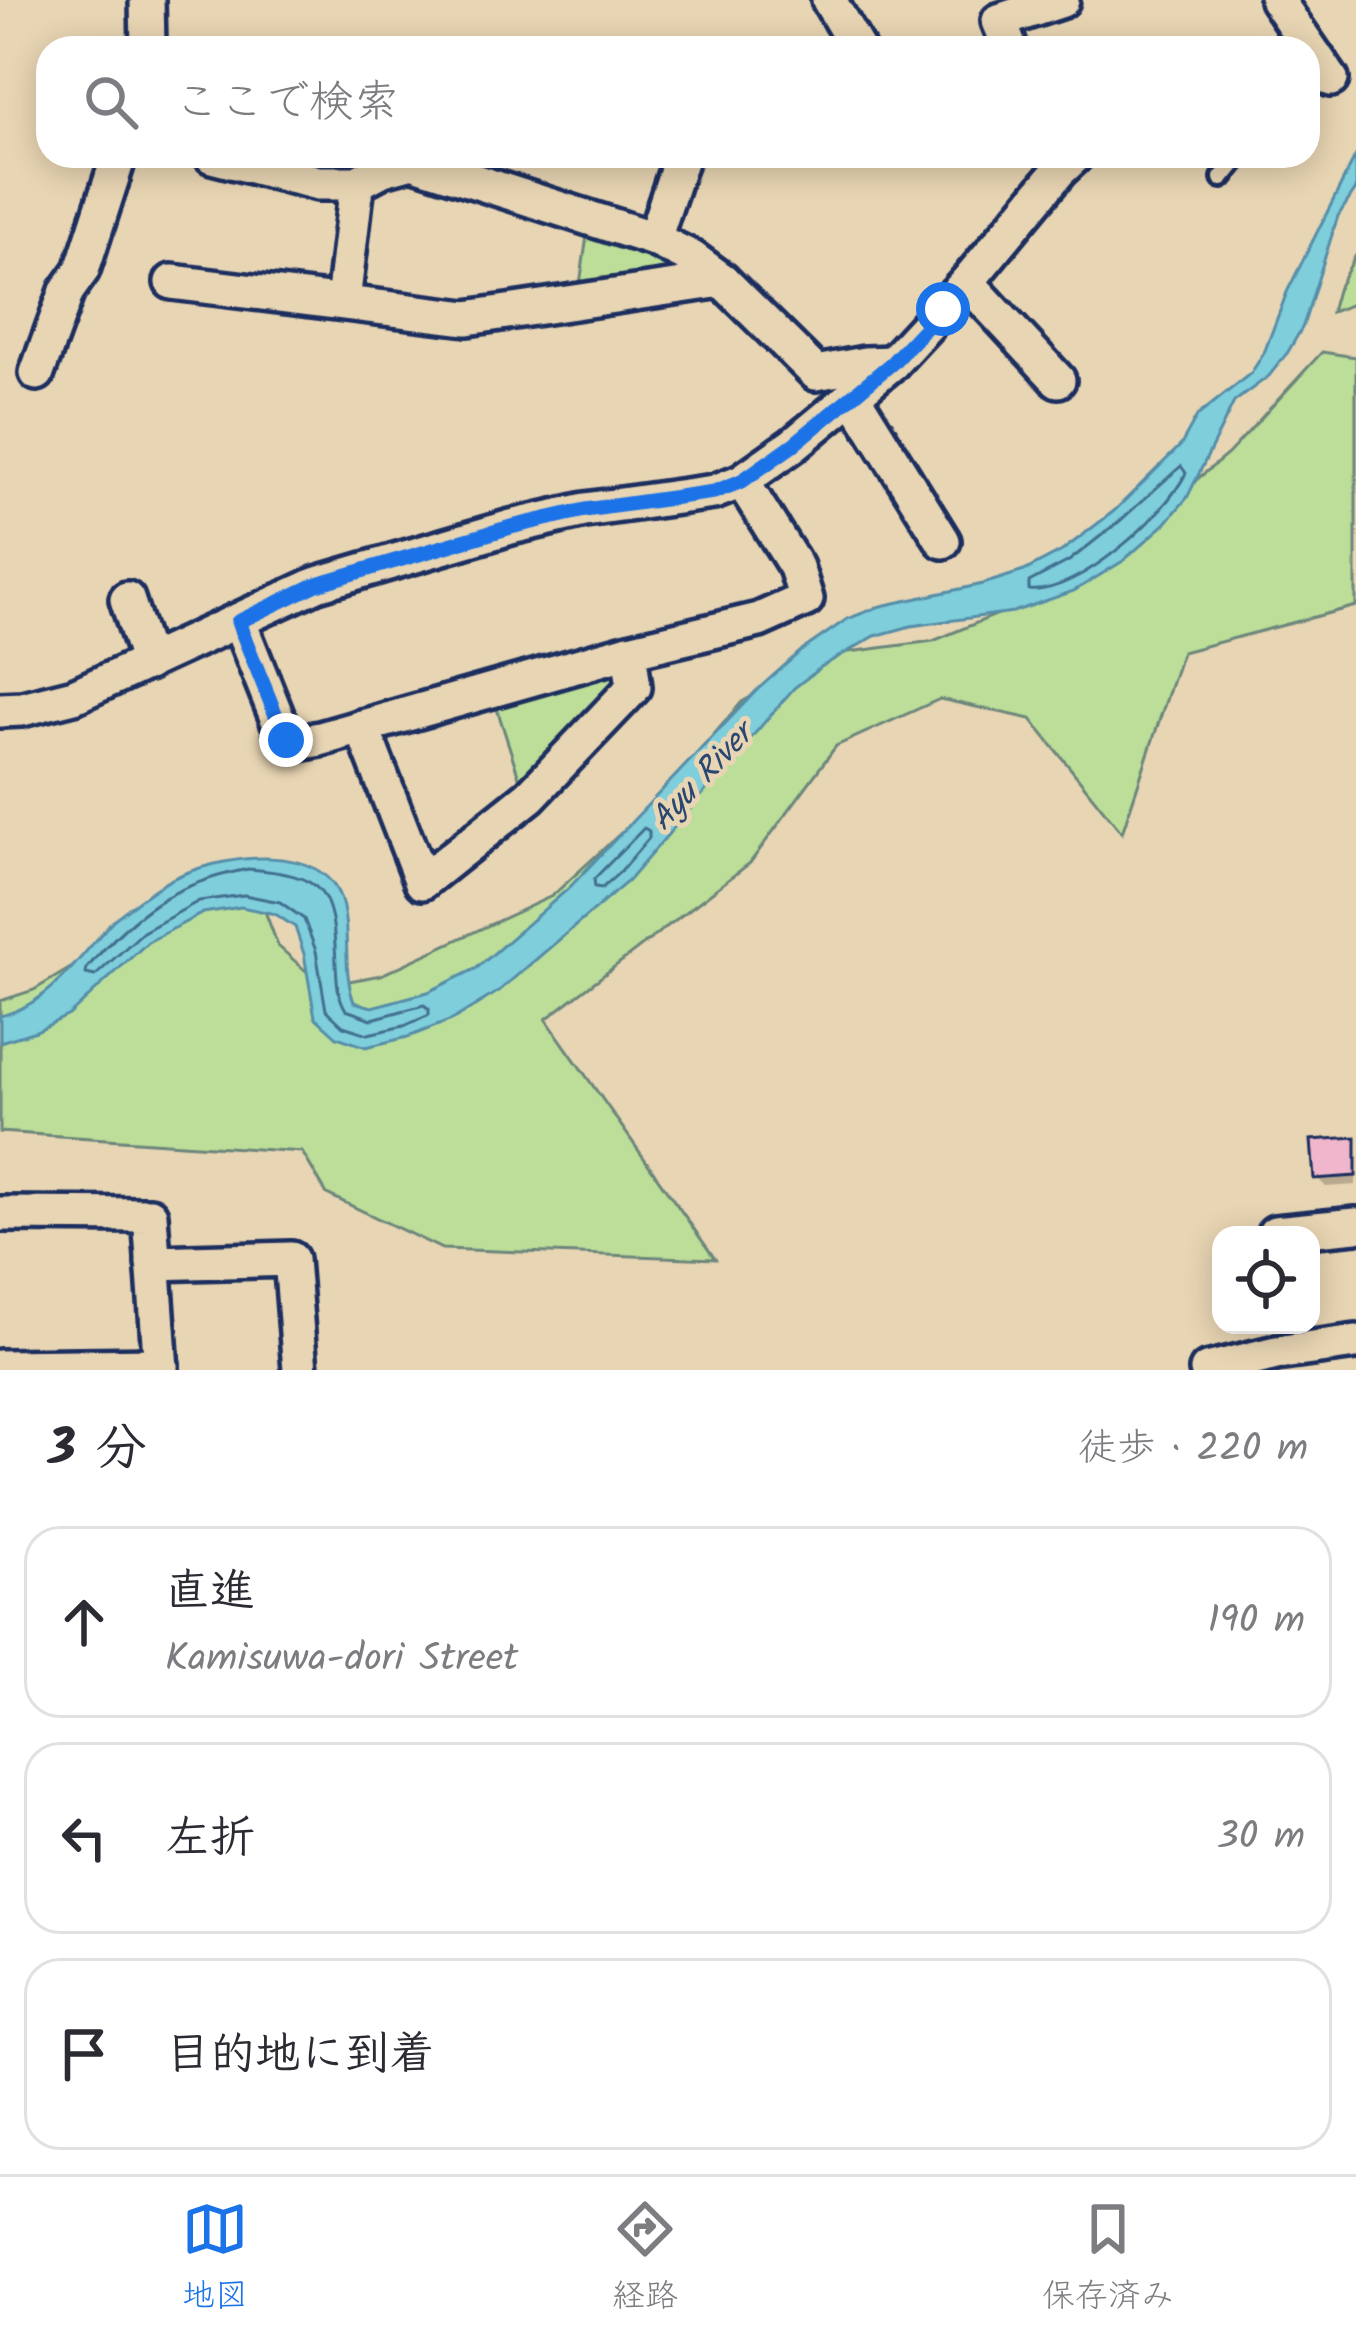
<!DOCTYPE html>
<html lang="ja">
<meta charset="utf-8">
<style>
body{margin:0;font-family:Kalam,"Klee One",sans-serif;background:#f7f7f7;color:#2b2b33}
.controls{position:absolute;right:36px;bottom:36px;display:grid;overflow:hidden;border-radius:24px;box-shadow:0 6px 30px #0003}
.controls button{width:108px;height:108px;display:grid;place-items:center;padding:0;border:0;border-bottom:3px solid #e1e1e2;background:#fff;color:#2b2b33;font:60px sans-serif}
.stop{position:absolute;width:36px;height:36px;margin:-27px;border:9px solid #1a73e8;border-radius:50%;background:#fff}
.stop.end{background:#1a73e8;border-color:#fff;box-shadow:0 3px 12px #0008}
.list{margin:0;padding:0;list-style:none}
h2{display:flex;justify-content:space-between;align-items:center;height:156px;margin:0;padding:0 48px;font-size:51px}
h2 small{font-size:39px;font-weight:400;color:#7c7c81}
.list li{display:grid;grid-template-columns:78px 1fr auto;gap:36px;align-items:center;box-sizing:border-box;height:192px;margin:0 24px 24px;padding:0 24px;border:3px solid #e1e1e2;border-radius:36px}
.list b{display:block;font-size:45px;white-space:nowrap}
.list p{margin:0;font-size:39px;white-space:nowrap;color:#7c7c81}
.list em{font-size:39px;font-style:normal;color:#7c7c81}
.icon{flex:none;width:66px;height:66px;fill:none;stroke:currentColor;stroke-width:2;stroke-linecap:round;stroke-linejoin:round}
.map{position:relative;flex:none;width:1356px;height:1370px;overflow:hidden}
.search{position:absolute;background:#fff;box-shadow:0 6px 30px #0003;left:36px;right:36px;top:36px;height:132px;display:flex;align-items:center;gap:30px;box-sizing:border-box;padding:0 42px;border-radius:36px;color:#7c7c81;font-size:45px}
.sheet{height:804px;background:#fff}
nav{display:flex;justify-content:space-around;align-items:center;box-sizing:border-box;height:168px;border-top:3px solid #e1e1e2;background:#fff;font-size:33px;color:#7c7c81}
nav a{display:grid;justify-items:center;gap:6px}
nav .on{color:#1a73e8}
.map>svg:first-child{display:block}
</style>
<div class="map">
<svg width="1356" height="1370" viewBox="0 0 1356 1370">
<rect width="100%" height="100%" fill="#e8d5b3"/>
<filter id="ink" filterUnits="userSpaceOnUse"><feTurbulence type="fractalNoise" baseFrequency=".00833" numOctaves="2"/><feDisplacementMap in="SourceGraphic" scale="24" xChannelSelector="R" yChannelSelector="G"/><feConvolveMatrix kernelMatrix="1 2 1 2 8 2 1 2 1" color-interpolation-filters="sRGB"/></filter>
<g filter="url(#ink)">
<g fill="#bcde98" stroke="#6c867b" stroke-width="3">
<path d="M589 222 722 280 578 298Z"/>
<path d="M1356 255V303L1331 312 1337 290Z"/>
<path d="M1322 352 1356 357V606L1182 652 1122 833 1031 719 940 699 836 746 750 863 546 1019 715 1259 442 1249 327 1194 302 1152 0 1132V1001L34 990 109 945 257 890 278 946 323 986 381 975 552 896 659 798 742 702 826 655 933 641 1068 585 1228 454Z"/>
<path d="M629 651 634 687 526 799 491 690Z"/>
</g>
<path fill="#7fcedb" stroke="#578ea9" stroke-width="3" d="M1356 155V189L1338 216 1303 326 1288 352 1269 376 1234 402 1187 498 1165 524 1123 561 1074 591 1013 612 911 626 875 636 821 667 794 688 628 881 499 991 452 1020 408 1037 366 1047 337 1037 315 1017 304 954 295 927 275 914 241 907 203 913 148 942 69 1015 36 1031 0 1042V1016C50 1004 80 957 113 920 134 904 158 884 183 874 226 856 322 841 341 900 351 933 342 970 354 1002L372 1007 428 992 477 968 569 888 757 690 801 651 847 619 881 606 983 584 1024 571 1062 551 1114 511 1181 445 1197 416 1251 373 1264 353 1287 292Z"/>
<path fill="#0003" d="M1356 1140V1185L1326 1187 1317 1178Z"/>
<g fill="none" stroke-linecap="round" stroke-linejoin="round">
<g stroke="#436f90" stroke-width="3">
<path d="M1181 466 1186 473C1166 515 1077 595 1029 590V582L1069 561 1121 520Z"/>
<path d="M644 828 649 831V838L620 872 602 888 595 887 594 879Z"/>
<path d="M248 869C325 875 333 889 336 964 337 981 337 995 346 1010L372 1019 424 1005 429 1009V1015L404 1026 368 1034 343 1026 326 1010 316 951 304 919 280 902 244 895 199 901 143 932 95 976 86 974 87 968C137 910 172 884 248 869Z"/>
</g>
</g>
<path fill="#f0b7cc" stroke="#1b2f5e" stroke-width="3" d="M1356 1137V1176L1314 1179 1311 1140Z"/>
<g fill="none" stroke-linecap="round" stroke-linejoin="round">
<g stroke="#1b2f5e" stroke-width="26">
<path id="lane" d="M1222 178 1240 156"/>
</g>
<g stroke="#1b2f5e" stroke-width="42">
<g id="street">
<path d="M147 0 148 48"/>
<path d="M829 0 857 48"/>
<path d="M1277 0 1331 79"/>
<path d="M1010 48 999 21 1062 0"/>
<path d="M212 156 318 183H357L383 169 412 161 654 239 692 258 722 280 816 373 865 364 892 363"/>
<path d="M654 239 681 158 676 156"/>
<path d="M172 282 467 318 722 280"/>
<path d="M967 282 1058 380"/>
<path d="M343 302 357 183"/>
<path d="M37 373 67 291 82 270 119 156"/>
<path d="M853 396 943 541"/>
<path d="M127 599 148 663"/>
<path d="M239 622 286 740 299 743 320 739 629 651 759 620 806 599 796 567 742 481"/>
<path d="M0 710 22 709 74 696 317 584 511 527 585 510 714 492 742 481 793 445 892 363 967 282 1059 171 1075 156"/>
<path d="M362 727 422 882 530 796 634 687 629 651"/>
<path d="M0 1214 150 1215 161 1370"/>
<path d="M1275 1233 1356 1225"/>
<path d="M153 1263 291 1259 300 1370"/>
<path d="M0 1367 161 1365"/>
<path d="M1207 1370 1276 1353 1356 1342"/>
</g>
</g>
<use href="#lane" stroke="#e8d5b3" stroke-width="16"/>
<use href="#street" stroke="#e8d5b3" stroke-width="33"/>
</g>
</g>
<g fill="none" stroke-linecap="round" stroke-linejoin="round" filter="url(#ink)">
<path stroke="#1a73e8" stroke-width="15" d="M286 740 238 622 317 584 511 527 585 510 714 492 742 481 793 445 892 363 943 309"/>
</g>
<g text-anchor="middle" stroke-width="10" stroke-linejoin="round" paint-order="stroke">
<g font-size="33" font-style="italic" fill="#2a4771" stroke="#e8d5b3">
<text transform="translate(700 776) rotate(-47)" y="12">Ayu River</text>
</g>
</g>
</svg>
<div class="controls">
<button><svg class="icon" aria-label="locate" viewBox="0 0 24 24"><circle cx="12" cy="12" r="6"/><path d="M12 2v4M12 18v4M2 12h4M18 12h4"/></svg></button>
</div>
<div class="stop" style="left:943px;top:309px"></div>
<div class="stop end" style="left:286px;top:740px"></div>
<div class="search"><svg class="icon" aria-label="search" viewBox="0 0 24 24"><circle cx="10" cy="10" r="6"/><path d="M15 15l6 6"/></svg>ここで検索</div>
</div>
<section class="sheet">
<h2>3 分<small>徒歩 · 220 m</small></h2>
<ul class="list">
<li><svg class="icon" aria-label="ahead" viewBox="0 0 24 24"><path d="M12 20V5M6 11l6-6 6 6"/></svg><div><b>直進</b><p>Kamisuwa-dori Street</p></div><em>190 m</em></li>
<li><svg class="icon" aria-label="left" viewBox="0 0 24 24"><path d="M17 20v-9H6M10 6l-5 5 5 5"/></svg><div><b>左折</b></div><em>30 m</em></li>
<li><svg class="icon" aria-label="arrive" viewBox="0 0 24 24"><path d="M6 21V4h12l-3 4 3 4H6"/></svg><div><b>目的地に到着</b></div></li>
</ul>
</section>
<nav>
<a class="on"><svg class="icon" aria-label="map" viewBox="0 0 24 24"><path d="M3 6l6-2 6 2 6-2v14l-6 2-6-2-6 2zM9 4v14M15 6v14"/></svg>地図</a>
<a><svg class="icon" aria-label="directions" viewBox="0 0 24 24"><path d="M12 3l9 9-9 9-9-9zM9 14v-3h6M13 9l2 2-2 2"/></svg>経路</a>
<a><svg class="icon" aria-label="saved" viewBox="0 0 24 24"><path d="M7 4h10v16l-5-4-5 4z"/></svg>保存済み</a>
</nav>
